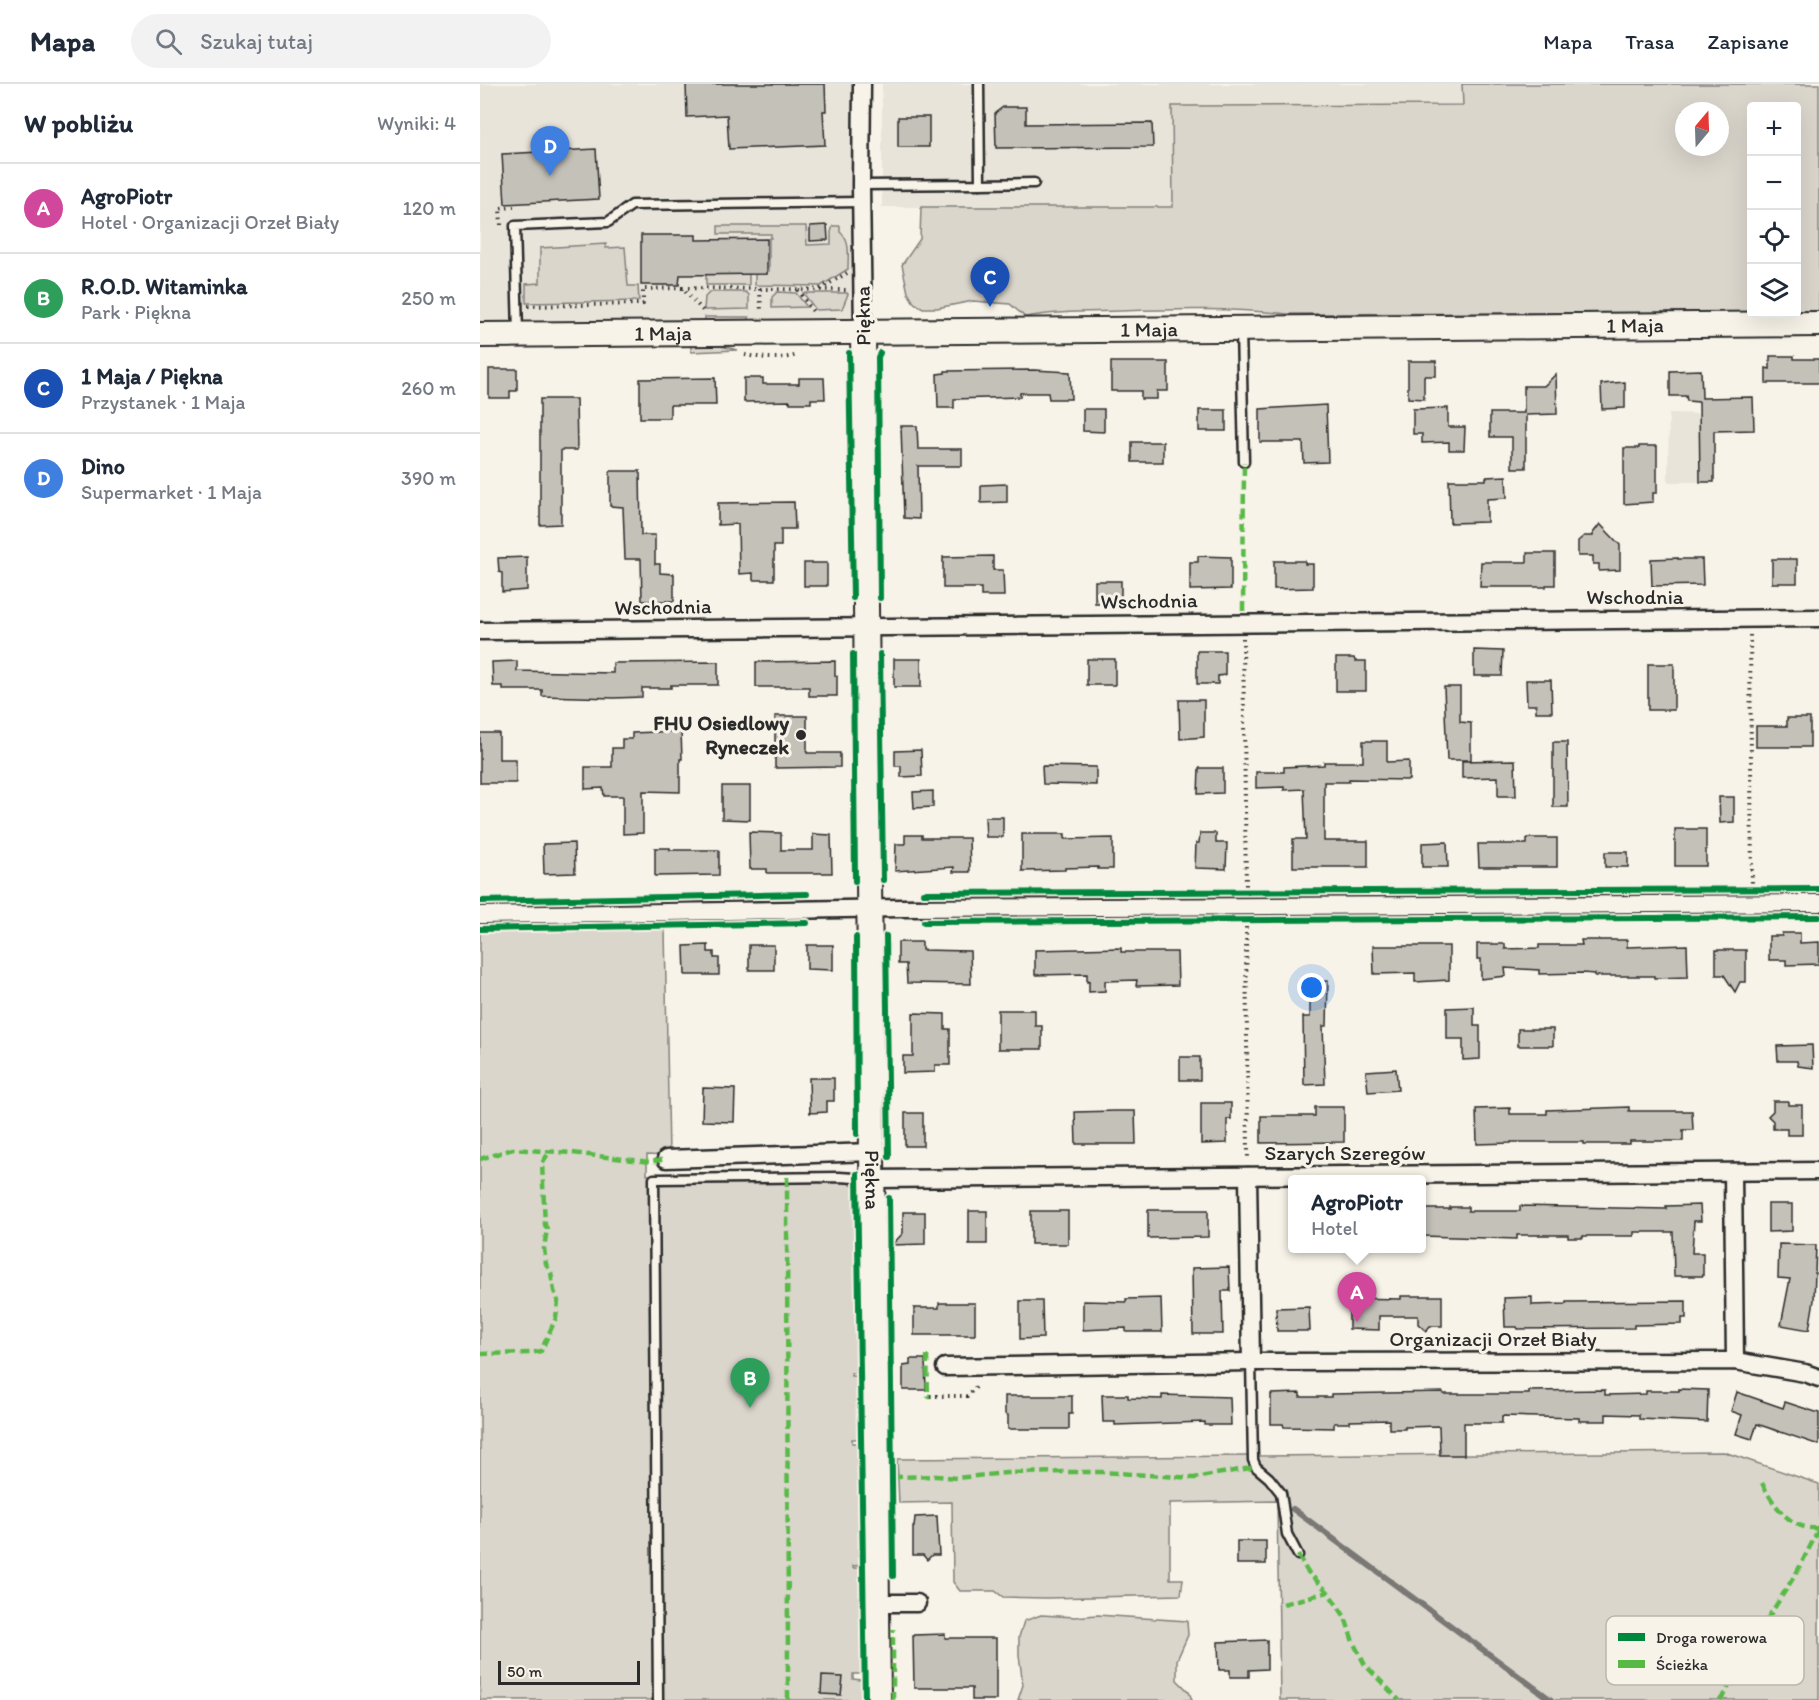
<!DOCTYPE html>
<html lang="pl">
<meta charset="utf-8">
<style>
body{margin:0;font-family:Itim,sans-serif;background:#f2f2f3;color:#1f2937}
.controls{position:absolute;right:18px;top:18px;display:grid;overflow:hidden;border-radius:6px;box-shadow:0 6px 24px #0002}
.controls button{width:54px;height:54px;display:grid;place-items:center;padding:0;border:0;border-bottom:2px solid #e0e1e3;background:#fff;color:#1f2937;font:30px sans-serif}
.compass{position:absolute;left:1195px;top:18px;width:54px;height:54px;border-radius:50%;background:#fff;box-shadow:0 6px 24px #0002;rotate:19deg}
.scale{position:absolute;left:18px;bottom:15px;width:142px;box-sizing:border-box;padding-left:6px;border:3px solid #2b2b2b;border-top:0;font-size:16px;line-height:21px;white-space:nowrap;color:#2b2b2b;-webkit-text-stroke:4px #f7f3e8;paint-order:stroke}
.you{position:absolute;left:832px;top:904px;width:21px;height:21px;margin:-15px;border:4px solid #fff;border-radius:50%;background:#1a73e8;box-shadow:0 0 0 9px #1a73e833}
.badge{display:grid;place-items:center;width:39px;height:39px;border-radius:50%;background:#d93025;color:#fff;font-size:20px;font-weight:700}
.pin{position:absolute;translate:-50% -50px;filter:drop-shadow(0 2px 3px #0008)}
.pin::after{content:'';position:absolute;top:32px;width:21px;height:18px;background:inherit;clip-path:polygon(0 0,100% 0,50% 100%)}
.popup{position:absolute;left:808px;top:1091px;width:138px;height:78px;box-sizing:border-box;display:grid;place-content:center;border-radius:6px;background:#fff;filter:drop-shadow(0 2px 4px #0005);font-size:20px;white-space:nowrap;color:#747a83}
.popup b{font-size:22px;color:#1f2937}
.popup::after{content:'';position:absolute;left:50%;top:100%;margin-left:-12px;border:12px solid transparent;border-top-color:#fff}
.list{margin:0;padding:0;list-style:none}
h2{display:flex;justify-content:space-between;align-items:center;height:78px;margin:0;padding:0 24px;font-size:26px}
h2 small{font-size:20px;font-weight:400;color:#747a83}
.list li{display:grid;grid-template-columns:39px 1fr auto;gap:18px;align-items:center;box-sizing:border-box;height:90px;padding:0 24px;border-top:2px solid #e0e1e3}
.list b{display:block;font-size:22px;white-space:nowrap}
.list p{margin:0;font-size:20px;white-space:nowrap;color:#747a83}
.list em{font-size:20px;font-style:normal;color:#747a83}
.icon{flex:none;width:33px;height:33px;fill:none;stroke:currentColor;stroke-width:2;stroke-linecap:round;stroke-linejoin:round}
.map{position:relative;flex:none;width:1339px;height:1616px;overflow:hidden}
header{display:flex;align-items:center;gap:36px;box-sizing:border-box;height:84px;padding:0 30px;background:#fff;border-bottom:2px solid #e0e1e3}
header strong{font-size:28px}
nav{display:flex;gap:33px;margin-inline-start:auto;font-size:21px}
.search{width:420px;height:54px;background:#f2f2f3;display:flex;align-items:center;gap:15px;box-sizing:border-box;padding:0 21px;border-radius:33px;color:#747a83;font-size:22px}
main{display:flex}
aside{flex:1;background:#fff}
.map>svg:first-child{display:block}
</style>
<header>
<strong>Mapa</strong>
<div class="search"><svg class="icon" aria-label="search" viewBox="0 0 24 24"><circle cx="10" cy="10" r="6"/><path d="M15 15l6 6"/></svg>Szukaj tutaj</div>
<nav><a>Mapa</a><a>Trasa</a><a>Zapisane</a></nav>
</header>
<main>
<aside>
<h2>W pobliżu<small>Wyniki: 4</small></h2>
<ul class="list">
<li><span class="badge" style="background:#d1479c">A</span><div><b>AgroPiotr</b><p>Hotel · Organizacji Orzeł Biały</p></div><em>120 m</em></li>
<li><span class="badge" style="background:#2e9e5b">B</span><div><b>R.O.D. Witaminka</b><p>Park · Piękna</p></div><em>250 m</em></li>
<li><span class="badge" style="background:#1a4fb4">C</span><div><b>1 Maja / Piękna</b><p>Przystanek · 1 Maja</p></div><em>260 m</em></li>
<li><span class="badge" style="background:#3f7fe0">D</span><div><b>Dino</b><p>Supermarket · 1 Maja</p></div><em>390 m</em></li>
</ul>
</aside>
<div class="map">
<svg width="1339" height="1616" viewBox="0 0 1339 1616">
<rect width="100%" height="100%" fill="#f7f3e8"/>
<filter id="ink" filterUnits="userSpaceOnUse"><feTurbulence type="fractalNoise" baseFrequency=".0167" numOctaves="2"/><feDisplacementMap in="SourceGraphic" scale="12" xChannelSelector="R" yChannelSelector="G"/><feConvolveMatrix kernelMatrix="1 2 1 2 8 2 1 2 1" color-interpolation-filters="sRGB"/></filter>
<g filter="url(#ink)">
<g fill="#e8e4da">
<path d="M0 0H379L381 247 0 250Z"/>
<path d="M402 0H982L983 21 692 22 693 123H402Z"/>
<path d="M1189 329 1234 330V398H1188Z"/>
</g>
<g fill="#dad6cc" stroke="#82807c" stroke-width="1.5" fill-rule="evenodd">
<path d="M982 0H1339V227H1317L1316 22H1272L1271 228 808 230C752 224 697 225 641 227 609 228 577 227 545 233L530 220 493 217 457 224H443L434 219 428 209 422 181 440 155 441 123H693L692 22 983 21ZM1204 27H1240V63H1204Z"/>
<path d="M238 142H326L327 161 351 160V148L353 142H360V148C371 157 368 172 368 185L341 202 275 201V190H287V187H289V154H291V150H238Z"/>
<path d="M126 160V164L145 163 148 202H158L159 217 46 219V200L60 199V164Z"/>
<rect x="226" y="190" width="43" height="11"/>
<path d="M230 208H266L269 211V225L224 226 225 213Z"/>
<path d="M297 208 316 209 327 223 292 224V213Z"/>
<path d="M323 209H367L368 210 362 225 336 226Z"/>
<path d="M225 233H269V238L225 237Z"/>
<path d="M236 261 258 266 211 268V262Z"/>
<path d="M185 845 189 1072 167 1071V1091L369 1088 370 1101 374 1102 377 1289H371V1292H377L378 1355H372V1359H379L381 1481 373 1482V1484H381V1590H373V1595L381 1596 382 1616H0V848Z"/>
<path d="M1244 1368 1339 1400V1616H800L797 1417 690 1419V1495H703L701 1511 566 1514 523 1513 515 1507H480L473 1498 472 1418 419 1419 417 1375Z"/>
<path d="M561 1531 595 1533 617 1531 707 1537 708 1551 697 1576V1596L709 1608 712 1616H538L543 1601 539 1571V1553L544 1537Z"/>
</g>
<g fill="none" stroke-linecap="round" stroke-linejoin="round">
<path stroke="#7a7874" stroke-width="6" d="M813 1425 1071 1616"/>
</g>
<g fill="#c4c1b9" stroke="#2b2b2b" stroke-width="1.5">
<path d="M206 0H345L346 27H343L345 61 249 65 247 31 207 33Z"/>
<path d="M523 23H546V40L672 39 673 63 516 64 515 29Z"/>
<rect x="418" y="33" width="31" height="30"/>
<path d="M116 65 119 115 25 120 22 70Z"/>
<path d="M347 141 348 156 330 157V142Z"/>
<path d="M161 151H216V156L287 155V190L200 191 199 201H161Z"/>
<path d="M1290 272H1314V275H1339V299H1286V284L1290 285Z"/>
<path d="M928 277H956V292H944V315L928 314Z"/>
<path d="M631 278H688V307H677V315H661V307H631Z"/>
<path d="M9 285H37V307H30V314H9Z"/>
<path d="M554 286 590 288 591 315H569L568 309H540V313L474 315V324H458L457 290 465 289V287Z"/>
<path d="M1221 286 1222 314 1273 313 1274 346 1234 347V398H1220L1219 318 1207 317 1206 312H1190V287Z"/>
<path d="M1076 290 1077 330 1046 331V384H1032V353H1010V329H1044V302H1064Z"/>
<path d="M235 294 236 321H190V334H160V295Z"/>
<path d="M264 294H283V300H319V294H344L345 315H331V319H310V317L264 318Z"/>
<path d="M1145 298V324L1122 325 1121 300Z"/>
<path d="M60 315H96L97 366H81V440L60 441Z"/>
<path d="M846 321 848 378 824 379 823 358H780V325Z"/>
<path d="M968 324V343H985L984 366H969V358L942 359V350H933V325Z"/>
<path d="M603 325H624V348L603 347Z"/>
<rect x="719" y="326" width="27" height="21"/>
<path d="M421 342H437L438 365H482V382H438L439 435 424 434Z"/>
<rect x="652" y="358" width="31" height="20"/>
<path d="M1159 362H1177V409H1173V418L1144 420V364H1159Z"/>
<path d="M130 387H160L161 451H175V480H180V489L194 490V517H162L161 475H145L143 423 130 422Z"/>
<path d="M1026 392 1027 414 1007 415V438L970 439 969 396H1006V393Z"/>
<path d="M527 400V418L501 419V401Z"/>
<path d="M314 418 315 445H301V462H294V496H273V489L259 490 258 440 238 441V419Z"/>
<path d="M1120 440 1140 461V486L1119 487V480H1113V472H1098V457L1104 452H1113V449Z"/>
<path d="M1047 469H1075V501H1066V503H1000L1001 478H1047Z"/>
<path d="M513 472V486H523L524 512H501V504H463V473Z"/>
<path d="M718 472 751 473V505L710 506V478H718Z"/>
<path d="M47 473V506L22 508V489L19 488 18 474Z"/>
<path d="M1198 474V475H1222L1223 501 1172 502 1171 475Z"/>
<rect x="1292" y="475" width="25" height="24"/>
<path d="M794 477H825V480H833V504L794 505Z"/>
<rect x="324" y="479" width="23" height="23"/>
<rect x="615" y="497" width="26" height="22"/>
<path d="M994 566 1023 567 1022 592H994Z"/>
<path d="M717 567H745V591L738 592V600H717Z"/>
<path d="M856 574H874L875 577H886V607H856Z"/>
<rect x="414" y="575" width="27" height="28"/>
<rect x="607" y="575" width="28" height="26"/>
<path d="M37 577V587L133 589V579L238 578V601H191V604H162V613L134 614 62 612V606H23V602H13L12 578Z"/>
<path d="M355 577V592H357V612H329V603H276V578Z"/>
<rect x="1168" y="580" width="26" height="46"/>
<path d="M1046 596H1071L1072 628H1056V621H1047Z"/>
<path d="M964 603H980V638L991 639V676H967Z"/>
<path d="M699 616H724V653L700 655Z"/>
<path d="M295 632H327V669H360V683L295 684Z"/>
<path d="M1307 634H1330V663H1276V642H1307Z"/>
<path d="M201 647 202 675H200V708L163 707V749L143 750V712H124L123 704 105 705V683H132V664H142V655H152V649Z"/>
<path d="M0 649H19V675H36V699H0Z"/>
<path d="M883 657H907V678L929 677V696L869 695V698H844V757H888V783H813V755H826L824 705 804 706V703L776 704V688H804V683L844 681V678H883Z"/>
<path d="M1073 658H1087L1088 723H1073Z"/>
<path d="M441 666 442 692 421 693V682H415V667Z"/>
<path d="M1035 676 1036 712H1018V693L982 694V677Z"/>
<path d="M562 682 616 683V701L563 700Z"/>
<path d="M719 684H743V709L718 710Z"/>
<path d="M242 702H270V736L242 735Z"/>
<path d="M453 707V723L434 724 433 708Z"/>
<path d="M1239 713H1254V738L1240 739Z"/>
<path d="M505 733H523V753H506Z"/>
<rect x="1195" y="745" width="31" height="37"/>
<path d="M269 748 301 749V766H333V750L351 751 352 789H287V785H270Z"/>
<path d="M720 749H736V759H747L746 785 715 784 716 759H719Z"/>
<path d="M542 750H585V755L633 754V785H618V783L585 784V786L542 787Z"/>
<path d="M425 751H442V754H489L490 788H473L474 783 415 787 416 760H425Z"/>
<path d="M1047 754H1077V783H999L998 760H1047Z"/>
<path d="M967 758 968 783H942V759Z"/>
<path d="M94 759 95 789 64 790 63 760Z"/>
<path d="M175 764H190V766H239V791L175 792Z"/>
<rect x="1125" y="768" width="23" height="15"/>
<path d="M1302 849H1320V859L1339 858V880L1306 881V876H1289V852H1302Z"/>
<path d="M1101 856H1147V863L1207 861 1208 893 1174 894V892H1115V890L1102 889 1059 890V886L1025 884 1026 892 1001 895V875H997V860H1025V865L1059 864V861H1102Z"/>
<path d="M418 858H442V866L490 867 491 900 427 899 426 880H418Z"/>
<path d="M228 861V868H234V874H239V891H205L204 862Z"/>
<rect x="269" y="861" width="25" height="25"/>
<path d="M327 861H353V886L327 885Z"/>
<path d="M893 862H969V896L935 898V889L894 890Z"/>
<path d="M641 864V868H697L698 901 656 902 657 896 625 897V907L609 908V897L607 898V890L555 891V866Z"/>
<path d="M1236 866H1266V898H1260L1255 908 1244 891H1236Z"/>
<path d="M848 897 847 942H843L845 1000 824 1001 823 933H830V898Z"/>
<path d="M994 923V942H1000V975L983 976V955H967V924Z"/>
<path d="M518 926H555V942H562V965H518Z"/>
<path d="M433 929 465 930V945H470V981H455V988L423 989V972H433Z"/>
<rect x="1038" y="945" width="35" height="17"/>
<path d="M1332 961 1333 984 1318 982 1317 977H1298L1297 962Z"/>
<rect x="700" y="973" width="20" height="23"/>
<path d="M916 985 918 1006 888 1008 886 987Z"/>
<path d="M329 994H354V1017H347V1028L330 1029Z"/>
<path d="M223 1004 255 1005 254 1038 222 1037Z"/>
<path d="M1293 1017H1308V1021H1322V1051H1307V1045H1293V1037L1288 1032 1293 1027Z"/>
<path d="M721 1019H751V1035H747V1059L721 1060Z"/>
<path d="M835 1023H864V1058L781 1059V1032H835Z"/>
<path d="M1149 1023V1027H1212L1213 1046H1203V1057H1150V1060H1104V1058H1031V1059L997 1060 996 1025 1030 1024V1030H1067V1026Z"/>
<path d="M636 1027H655L656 1060H596L595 1028Z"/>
<rect x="425" y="1029" width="18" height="33"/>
<path d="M1288 1120H1312V1147L1288 1148Z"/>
<path d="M1220 1121 1221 1137H1214L1212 1169H1223V1192H1194L1193 1148H1154V1152H1103V1154H1088V1151H1037V1155L942 1152V1125H970V1123H988V1127H1040V1122L1186 1125V1122Z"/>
<path d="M668 1126H728V1153L668 1154Z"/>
<rect x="489" y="1127" width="18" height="33"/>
<rect x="551" y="1127" width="37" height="33"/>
<path d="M423 1128H445V1160L412 1161 423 1149Z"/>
<path d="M1299 1160 1336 1161 1334 1216 1329 1246 1301 1241 1310 1195 1298 1194Z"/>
<path d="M749 1183 750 1207H742L743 1250H713L712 1184Z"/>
<path d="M921 1212H962V1242H950L946 1247 938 1240V1232H899V1246L869 1245V1214L921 1215Z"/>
<path d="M1052 1213V1221L1086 1220V1218L1206 1217V1234H1202V1240L1154 1241V1244L1038 1245 1037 1243H1025L1024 1214Z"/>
<path d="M681 1214 682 1248H646V1244L603 1246V1217L646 1218V1215Z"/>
<path d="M540 1217H562L563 1254 540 1255Z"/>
<path d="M459 1219H495V1251H434V1224H459Z"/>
<path d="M829 1223 830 1247H797L796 1224Z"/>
<path d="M430 1275H445L446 1306H423V1282L430 1281Z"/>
<path d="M1199 1305 1228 1306 1227 1338 1159 1335V1331L1126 1330V1337H1099V1334L1022 1332V1339H984V1371H960L959 1342 925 1343V1345H909V1336L870 1337V1339H854V1344L804 1343 803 1340H791V1310L820 1309V1313H851V1310L963 1308V1310H1049V1307L1125 1306V1311L1166 1310V1307H1199Z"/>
<path d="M1257 1308 1303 1324 1305 1318 1339 1329V1361L1277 1340 1272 1355 1256 1350 1262 1331 1251 1327Z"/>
<path d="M622 1311H648V1314L682 1315V1311L750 1313 751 1341H725V1338L635 1341V1338H623Z"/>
<path d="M525 1312H592V1330H589V1345H528V1331L525 1330Z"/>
<path d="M457 1432 459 1471H452L447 1476 443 1471H433V1443H434L435 1433Z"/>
<rect x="757" y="1457" width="29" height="23"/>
<path d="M465 1550V1554H516V1616H492V1604H434L433 1551Z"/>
<path d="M787 1556V1585L769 1586V1593H750V1586H739L738 1558Z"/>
<path d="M342 1592 363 1593 361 1611 341 1610Z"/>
</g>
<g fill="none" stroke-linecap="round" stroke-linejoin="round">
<g stroke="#2b2b2b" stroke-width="13">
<g id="lane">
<path d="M500 100 554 99"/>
<path d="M381 101 500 100 499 0"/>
<path d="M761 245 764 378"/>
<path d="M38 249 35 142 128 138 152 121 381 118"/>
<path d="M771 1278 773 1376 776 1383 789 1394 801 1409 807 1450 818 1471"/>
<path d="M178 1616 174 1095 359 1093 390 1095"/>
</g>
</g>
<g stroke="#2b2b2b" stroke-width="21">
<g id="street">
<path d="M382 0 381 101 383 248"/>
<path d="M0 547 1339 534"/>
<path d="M0 831 421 824 1339 819"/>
<path d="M186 1075 392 1068"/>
<path d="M1253 1088 1255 1277"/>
<path d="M768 1092 771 1278"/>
<path d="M392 1095 1339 1087"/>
<path d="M465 1283 771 1278 1255 1277 1325 1289 1339 1294"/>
<path d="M397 1519H437"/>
</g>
</g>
<g stroke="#2b2b2b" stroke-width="28">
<g id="secondary">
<path id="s1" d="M383 248 398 1616"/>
<path id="s2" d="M0 251 1339 240"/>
</g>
</g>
<g stroke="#2b2b2b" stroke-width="4" stroke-dasharray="1.5 4.5" stroke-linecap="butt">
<path d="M21 141 20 124 34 123"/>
<path d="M202 204 366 206"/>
<path d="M280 205 281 228"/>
<path d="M340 205 367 189"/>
<path d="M318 206 334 229"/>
<path d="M48 222 163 220V205L202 204 225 229"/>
<path d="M265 271C280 274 302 276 317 271"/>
<path d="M1270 551 1272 804"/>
<path d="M763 554 766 805"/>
<path d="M766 837 768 1076"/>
<path d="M450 1312H487L499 1300"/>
</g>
<use href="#lane" stroke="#f7f3e8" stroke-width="8"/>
<use href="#street" stroke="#f7f3e8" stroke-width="16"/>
<use href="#secondary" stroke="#f7f3e8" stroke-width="24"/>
<g stroke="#58b947" stroke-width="4.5" stroke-dasharray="9 4.5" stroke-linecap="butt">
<path d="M763 527 764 378"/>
<path d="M0 1075 33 1065 92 1069 170 1078 186 1075"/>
<path d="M307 1093 308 1616"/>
<path d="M0 1270 51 1269 61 1267 76 1234 78 1217 74 1207 71 1189 66 1180 64 1164 67 1145 65 1141 62 1079 70 1067"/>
<path d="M447 1271 448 1312H450"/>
<path d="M413 1393 457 1392 476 1394 526 1389 589 1388H622L714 1394 776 1383"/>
<path d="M1282 1399C1294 1422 1311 1447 1339 1444"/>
<path d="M818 1471 827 1487 848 1508 865 1533 873 1558 885 1581 919 1616"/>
<path d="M803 1520 848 1508"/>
<path d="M413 1616V1545"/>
<path d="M1240 1616 1246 1609 1257 1581 1269 1557 1281 1545 1317 1488 1339 1445"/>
</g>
<g stroke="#f7f3e8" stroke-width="10">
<g id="cycleway">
<path d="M369 269 373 514"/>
<path d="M400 269 398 273 400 514"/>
<path d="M373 570 375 797"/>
<path d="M400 570 403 796"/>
<path d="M443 809 1339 805"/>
<path d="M0 817 327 810"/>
<path d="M444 838 1339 833"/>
<path d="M0 845 327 839"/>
<path d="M406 852 409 1073"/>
<path d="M376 853 377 1050"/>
<path d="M377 1090 385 1616"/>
<path d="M409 1114 413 1492"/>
</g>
</g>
<use href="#cycleway" stroke="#00873e" stroke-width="6"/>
</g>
</g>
<circle fill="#2b2b2b" stroke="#f7f3e8" stroke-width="2" cx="321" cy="651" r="6"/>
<g text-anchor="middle" stroke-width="6" stroke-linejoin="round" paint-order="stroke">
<g font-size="21" fill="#2b2b2b" stroke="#f7f3e8">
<text transform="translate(383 232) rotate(-91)" y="7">Piękna</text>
<text dy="7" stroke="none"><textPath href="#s2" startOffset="1155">1 Maja</textPath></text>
<text dy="7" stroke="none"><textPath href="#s2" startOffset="669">1 Maja</textPath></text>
<text dy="7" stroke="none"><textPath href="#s2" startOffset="183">1 Maja</textPath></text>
<text x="1155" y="520">Wschodnia</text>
<text transform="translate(669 517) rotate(-1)" y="7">Wschodnia</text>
<text transform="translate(183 523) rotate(-1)" y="7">Wschodnia</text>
<text x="865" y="1076">Szarych Szeregów</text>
<text dy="7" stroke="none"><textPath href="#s1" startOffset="848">Piękna</textPath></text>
<text x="1013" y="1262">Organizacji Orzeł Biały</text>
</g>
<g font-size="21" font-weight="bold" fill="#2b2b2b" stroke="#f7f3e8" text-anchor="end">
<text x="309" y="646">FHU Osiedlowy<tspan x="309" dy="24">Ryneczek</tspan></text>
</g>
</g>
<rect x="1126" y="1532" width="198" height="69" rx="9" fill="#f7f3e8" stroke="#bab7af" stroke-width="1.5"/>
<rect x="1138" y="1549" width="27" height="8" fill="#00873e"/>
<rect x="1138" y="1576" width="27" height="8" fill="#58b947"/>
<g font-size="16" fill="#2b2b2b">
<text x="1176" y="1559">Droga rowerowa</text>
<text x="1176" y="1586">Ścieżka</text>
</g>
</svg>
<div class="controls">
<button>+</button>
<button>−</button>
<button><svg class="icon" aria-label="locate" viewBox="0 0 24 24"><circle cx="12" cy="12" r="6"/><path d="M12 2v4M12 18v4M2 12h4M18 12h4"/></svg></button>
<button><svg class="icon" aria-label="layers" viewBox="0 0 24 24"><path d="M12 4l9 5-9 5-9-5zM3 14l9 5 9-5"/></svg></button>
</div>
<svg class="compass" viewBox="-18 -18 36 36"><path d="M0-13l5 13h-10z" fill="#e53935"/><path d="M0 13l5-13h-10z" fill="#747a83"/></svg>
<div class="scale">50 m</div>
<div class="you"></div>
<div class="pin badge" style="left:877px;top:1238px;background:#d1479c">A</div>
<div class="popup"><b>AgroPiotr</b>Hotel</div>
<div class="pin badge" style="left:270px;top:1324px;background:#2e9e5b">B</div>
<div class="pin badge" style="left:510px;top:223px;background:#1a4fb4">C</div>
<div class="pin badge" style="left:70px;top:92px;background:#3f7fe0">D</div>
</div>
</main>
